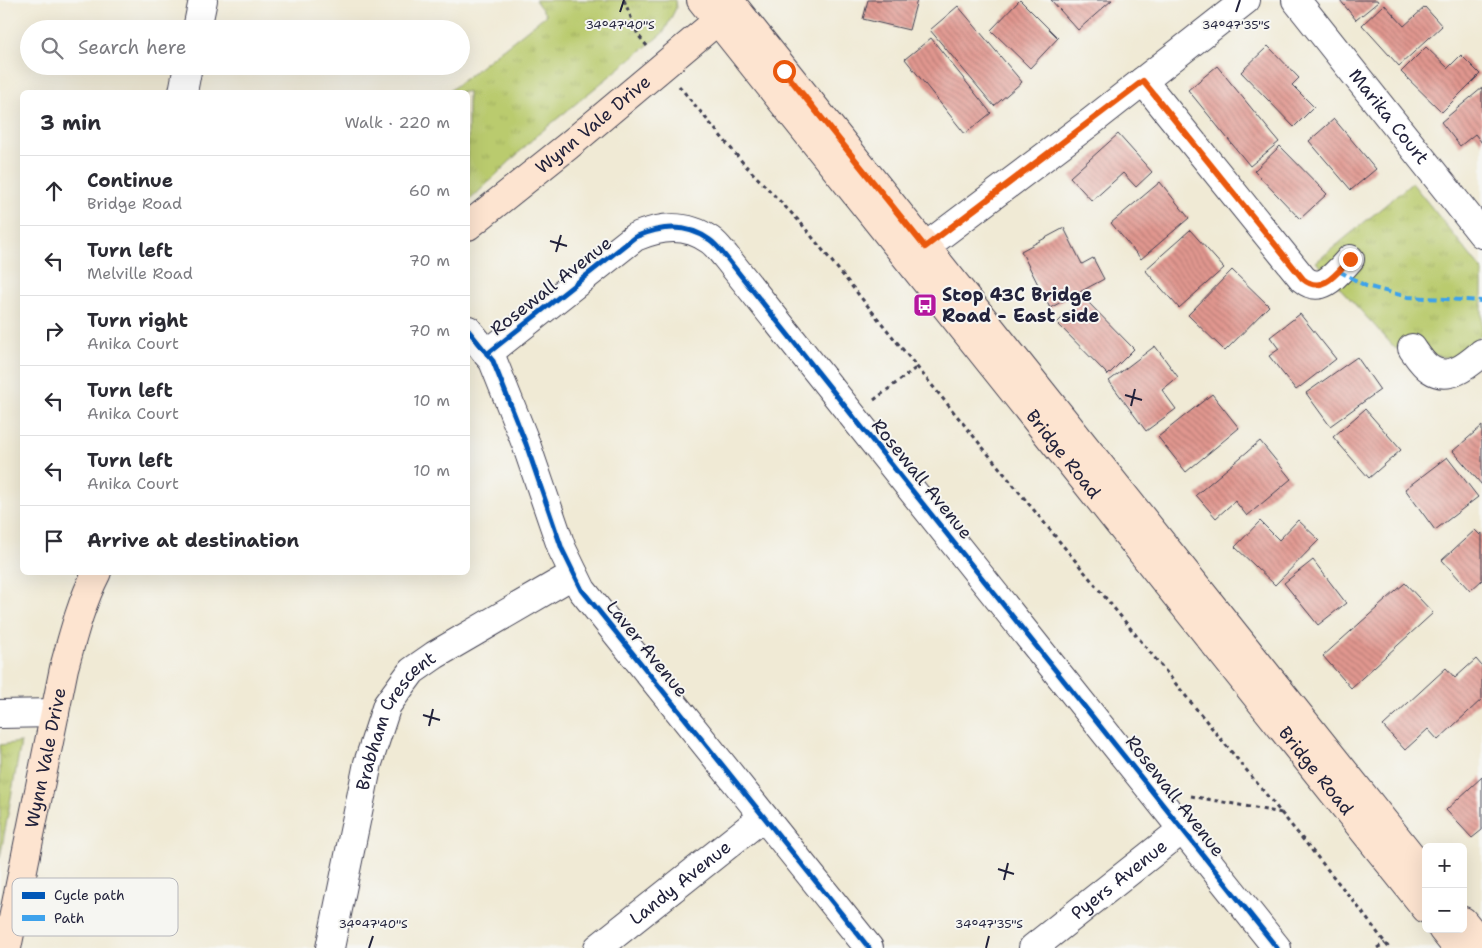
<!DOCTYPE html>
<meta charset="utf-8">
<style>
body{margin:0;font-family:"Shantell Sans",sans-serif;background:#f7f7f7;color:#2b2b33}
.controls{position:absolute;right:15px;bottom:15px;display:grid;overflow:hidden;border-radius:8px;box-shadow:0 5px 20px #0002}
.controls button{width:45px;height:45px;display:grid;place-items:center;padding:0;border:0;border-bottom:1px solid #e1e1e2;background:#fff;color:#2b2b33;font:25px sans-serif}
.stop{position:absolute;width:15px;height:15px;margin:-11px;border:4px solid #ea580c;border-radius:50%;background:#fff}
.stop.end{background:#ea580c;border-color:#fff;box-shadow:0 1px 5px #0008}
.list{margin:0;padding:0;list-style:none}
h2{display:flex;justify-content:space-between;align-items:center;height:65px;margin:0;padding:0 20px;font-size:21px}
h2 small{font-size:16px;font-weight:400;color:#7c7c81}
.list li{display:grid;grid-template-columns:32px 1fr auto;gap:15px;align-items:center;box-sizing:border-box;height:70px;padding:0 20px;border-top:1px solid #e1e1e2}
.list b{display:block;font-size:19px;white-space:nowrap}
.list p{margin:0;font-size:16px;white-space:nowrap;color:#7c7c81}
.list em{font-size:16px;font-style:normal;color:#7c7c81}
.icon{flex:none;width:28px;height:28px;fill:none;stroke:currentColor;stroke-width:2;stroke-linecap:round;stroke-linejoin:round}
.map{position:relative;flex:none;width:1482px;height:948px;overflow:hidden}
.search{position:absolute;background:#fff;box-shadow:0 5px 20px #0002;left:20px;top:20px;width:450px;height:55px;display:flex;align-items:center;gap:12px;box-sizing:border-box;padding:0 18px;border-radius:28px;color:#7c7c81;font-size:19px}
.panel{position:absolute;background:#fff;box-shadow:0 5px 20px #0002;left:20px;top:90px;width:450px;height:485px;border-radius:8px}
.map>svg:first-child{display:block}
</style>
<div class="map">
<svg width="1482" height="948" viewBox="0 0 1482 948">
<defs>
<pattern id="park-tufts" width="24" height="20" patternUnits="userSpaceOnUse" patternTransform="scale(1.25)"><rect width="24" height="20" fill="#bacb6e"/><path d="M3 7l-1-3M5 7V3M7 7l1-3M15 17l-1-3M17 17v-4M19 17l1-3" fill="none" stroke="#a0ae60"/></pattern>
<pattern id="building-back-hatch" width="6" height="6" patternUnits="userSpaceOnUse" patternTransform="scale(1.25)"><rect width="6" height="6" fill="#e1978f"/><path d="M-1 5l2 2M0 0l6 6M5-1l2 2" fill="none" stroke="#b67b76"/></pattern>
</defs>
<rect width="100%" height="100%" fill="#f6f6f2"/>
<filter id="ink" filterUnits="userSpaceOnUse"><feTurbulence type="fractalNoise" baseFrequency=".02" numOctaves="2"/><feDisplacementMap in="SourceGraphic" scale="10" xChannelSelector="R" yChannelSelector="G"/><feConvolveMatrix kernelMatrix="1 2 1 2 8 2 1 2 1" color-interpolation-filters="sRGB"/></filter>
<filter id="wash" filterUnits="userSpaceOnUse"><feTurbulence type="fractalNoise" baseFrequency=".0096" numOctaves="4" result="noise"/><feDisplacementMap in="SourceGraphic" scale="20" xChannelSelector="R" yChannelSelector="G"/><feGaussianBlur stdDeviation="1.12" result="paint"/><feColorMatrix in="noise" values="0 0 0 0 0 0 0 0 0 0 0 0 0 0 0 0 0 1.4 0 .05"/><feComposite in="paint" operator="in"/></filter>
<g filter="url(#wash)">
<rect width="100%" height="100%" fill="#f0ead5"/>
<g fill="url(#park-tufts)" stroke="#6e7654">
<path d="M535 0H675L676 8 664 32 536 136 468 202V92H448L546 15Z"/>
<path d="M1412 183 1482 270V334L1453 359 1430 354 1412 338 1396 349 1316 262Z"/>
<path d="M21 742 0 858V745Z"/>
</g>
<g id="blocks">
<g fill="url(#building-back-hatch)">
<path d="M868 0H917L909 30 863 19Z"/>
<path d="M1020 0 1058 38 1030 68 991 30Z"/>
<path d="M1051 0H1112L1078 30Z"/>
<path d="M1340 0H1377L1378 2 1356 20Z"/>
<path d="M1384 4 1404 26 1425 7 1442 26 1399 66 1362 25Z"/>
<path d="M958 6 1022 82 994 106 930 30Z"/>
<path d="M931 38 991 113 965 134 905 59Z"/>
<path d="M1268 46 1299 78 1292 85 1314 107 1294 127 1241 72Z"/>
<path d="M1426 47 1448 68 1461 55 1480 74 1442 112 1401 72Z"/>
<path d="M1217 66 1279 142 1250 166 1188 90Z"/>
<path d="M1482 88V143L1475 134 1460 146 1441 122Z"/>
<path d="M1334 119 1376 169 1351 190 1309 141Z"/>
<path d="M1118 134 1152 172 1136 187 1123 173 1092 201 1070 177Z"/>
<path d="M1280 146 1327 194 1300 219 1254 171Z"/>
<path d="M1160 182 1189 218 1141 259 1111 223Z"/>
<path d="M1064 228 1082 264 1093 258 1104 279 1050 308 1021 251Z"/>
<path d="M1190 230 1224 268 1179 308 1145 270Z"/>
<path d="M1232 270 1269 306 1225 351 1188 315Z"/>
<path d="M1083 297 1134 349 1108 375 1057 323Z"/>
<path d="M1300 314 1336 359 1296 390 1269 356 1279 349 1270 337Z"/>
<path d="M1155 346 1178 377 1162 390 1176 409 1146 431 1109 381Z"/>
<path d="M1357 357 1380 390 1330 426 1306 393Z"/>
<path d="M1212 394 1239 428 1186 472 1158 437Z"/>
<path d="M1365 409 1401 450 1369 478 1333 437Z"/>
<path d="M1482 426V485L1453 451Z"/>
<path d="M1260 441 1291 479 1247 516 1235 501 1216 518 1196 495Z"/>
<path d="M1447 457 1478 497 1435 530 1405 489Z"/>
<path d="M1298 520 1319 540 1275 585 1235 547 1260 521 1279 540Z"/>
<path d="M1475 530 1480 535 1482 533V580L1470 591 1442 560Z"/>
<path d="M1313 560 1346 603 1318 625 1284 583Z"/>
<path d="M1405 583 1433 613 1351 688 1323 656Z"/>
<path d="M1476 659 1482 666V699L1438 740 1428 729 1405 750 1383 726 1446 668 1455 678Z"/>
<path d="M1482 777V830L1472 838 1446 810Z"/>
</g>
</g>
</g>
<g filter="url(#ink)">
<use href="#blocks" fill-opacity="0" stroke="#414052" stroke-width="1"/>
<g fill="none" stroke-linecap="round" stroke-linejoin="round">
<g stroke="#414052" stroke-width="30">
<g id="minor">
<path id="s1" d="M1296 0 1482 234"/>
<path d="M197 29 203 0"/>
<path d="M1143 81 1303 279C1322 295 1337 273 1350 259"/>
<path d="M183 92 188 66"/>
<path d="M468 330 493 361 526 444 562 549 582 590 869 948"/>
<path d="M1412 348C1417 355 1423 365 1430 369 1449 382 1468 365 1482 353"/>
<path d="M487 354 635 237C661 226 686 223 710 240 716 244 721 251 726 257L1277 948"/>
<path d="M0 714 55 713"/>
<path id="s2" d="M330 948 368 763 387 705 412 671 435 655 574 574"/>
<path id="s3" d="M598 948 763 817"/>
<path id="s4" d="M1033 948 1183 829"/>
</g>
</g>
<g stroke="#414052" stroke-width="30">
<path id="tertiary" d="M925 247 1092 121 1246 0"/>
</g>
<g stroke="#414052" stroke-width="30">
<g id="secondary">
<path id="s5" d="M701 0 1426 909"/>
<path d="M729 0 1426 874"/>
<path id="s6" d="M468 226 568 146 717 21 728 6"/>
<path d="M1463 921 1482 944"/>
<path d="M1442 929 1457 948"/>
<path id="s7" d="M7 948 64 668C73 635 81 603 97 572"/>
</g>
</g>
<g stroke="#414052" stroke-width="3" stroke-dasharray="4 4" stroke-linecap="butt">
<path d="M624 0 638 35 647 46"/>
<path d="M679 86 744 164 800 222 917 367 1359 908 1389 948"/>
<path d="M874 400 917 367"/>
<path d="M1191 796 1282 813"/>
<path d="M1377 948 1385 943"/>
</g>
<use href="#minor" stroke="#fff" stroke-width="28"/>
<use href="#tertiary" stroke="#fff" stroke-width="28"/>
<use href="#secondary" stroke="#fde4d0" stroke-width="28"/>
<path stroke="#3ea2ec" stroke-width="4" stroke-dasharray="8 4" stroke-linecap="butt" d="M1339 271 1366 286 1408 297 1482 301"/>
<g stroke="#f6f6f2" stroke-width="8">
<g id="cycleway">
<path d="M468 330 493 361 526 444 562 549 582 590 869 948"/>
<path d="M487 354 635 237C661 226 686 223 710 240 716 244 721 251 726 257L1277 948"/>
</g>
</g>
<use href="#cycleway" stroke="#0057b8" stroke-width="5"/>
</g>
</g>
<g fill="none" stroke-linecap="round" stroke-linejoin="round" filter="url(#ink)">
<path stroke="#ea580c" stroke-width="6" d="M784 71 925 247 1143 81 1303 279C1322 295 1337 273 1350 259"/>
</g>
<path fill="none" stroke="#22223b" stroke-width="2" d="M620 12 624 0M1236 12 1240 0M550 241 567 246M556 252 561 235M1125 395 1142 400M1131 406 1135 389M423 715 440 720M429 726 433 709M998 869 1014 874M1004 880 1008 863M369 948 373 936M986 948 989 936"/>
<defs>
<g id="bus-square" transform="scale(1.25)"><rect x="-9" y="-9" width="18" height="18" rx="4" fill="#b5179e" stroke="#f6f6f2"/><path d="M-5-6H5V4H4V6H2V4H-2V6H-4V4H-5ZM-3.5-4V0h7V-4ZM-3.5 1.2v1.5H-2V1.2ZM2 1.2v1.5H3.5V1.2Z" fill="#fff"/></g>
</defs>
<g fill-rule="evenodd">
<use href="#bus-square" x="925" y="305"/>
</g>
<g text-anchor="middle" stroke-width="4" stroke-linejoin="round" paint-order="stroke">
<g font-size="18" fill="#22223b" stroke="#f6f6f2">
<text dy="6" stroke="none"><textPath href="#s1" startOffset="149">Marika Court</textPath></text>
<text dy="6" stroke="none"><textPath href="#s6" startOffset="161">Wynn Vale Drive</textPath></text>
<text transform="translate(551 286) rotate(-38)" y="6">Rosewall Avenue</text>
<text dy="6" stroke="none"><textPath href="#s5" startOffset="581">Bridge Road</textPath></text>
<text transform="translate(922 479) rotate(51)" y="6">Rosewall Avenue</text>
<text transform="translate(647 649) rotate(51)" y="6">Laver Avenue</text>
<text dy="6" stroke="none"><textPath href="#s2" startOffset="240">Brabham Crescent</textPath></text>
<text dy="6" stroke="none"><textPath href="#s7" startOffset="194">Wynn Vale Drive</textPath></text>
<text dy="6" stroke="none"><textPath href="#s5" startOffset="986">Bridge Road</textPath></text>
<text transform="translate(1175 796) rotate(52)" y="6">Rosewall Avenue</text>
<text dy="6" stroke="none"><textPath href="#s4" startOffset="110">Pyers Avenue</textPath></text>
<text dy="6" stroke="none"><textPath href="#s3" startOffset="105">Landy Avenue</textPath></text>
</g>
<g font-size="18" font-weight="bold" fill="#22223b" stroke="#f6f6f2" text-anchor="start">
<text x="942" y="301">Stop 43C Bridge<tspan x="942" dy="21">Road - East side</tspan></text>
</g>
</g>
<rect x="12" y="878" width="166" height="58" rx="8" fill="#f6f6f2" stroke="#b6b6bb" stroke-width="1"/>
<rect x="22" y="892" width="23" height="7" fill="#0057b8"/>
<rect x="22" y="915" width="23" height="6" fill="#3ea2ec"/>
<g font-size="14" fill="#22223b">
<text x="54" y="900">Cycle path</text>
<text x="54" y="923">Path</text>
</g>
<g font-size="12" text-anchor="middle" fill="#22223b" stroke="#f6f6f2" stroke-width="4" stroke-linejoin="round" paint-order="stroke">
<text x="620" y="29">34°47'40"S</text>
<text x="1236" y="29">34°47'35"S</text>
<text x="373" y="928">34°47'40"S</text>
<text x="989" y="928">34°47'35"S</text>
</g>
</svg>
<div class="controls">
<button>+</button>
<button>−</button>
</div>
<div class="stop" style="left:784px;top:71px"></div>
<div class="stop end" style="left:1350px;top:259px"></div>
<div class="search"><svg class="icon" aria-label="search" viewBox="0 0 24 24"><circle cx="10" cy="10" r="6"/><path d="M15 15l6 6"/></svg>Search here</div>
<section class="panel">
<h2>3 min<small>Walk · 220 m</small></h2>
<ul class="list">
<li><svg class="icon" aria-label="ahead" viewBox="0 0 24 24"><path d="M12 20V5M6 11l6-6 6 6"/></svg><div><b>Continue</b><p>Bridge Road</p></div><em>60 m</em></li>
<li><svg class="icon" aria-label="left" viewBox="0 0 24 24"><path d="M17 20v-9H6M10 6l-5 5 5 5"/></svg><div><b>Turn left</b><p>Melville Road</p></div><em>70 m</em></li>
<li><svg class="icon" aria-label="right" viewBox="0 0 24 24"><path d="M7 20v-9h11M14 6l5 5-5 5"/></svg><div><b>Turn right</b><p>Anika Court</p></div><em>70 m</em></li>
<li><svg class="icon" aria-label="left" viewBox="0 0 24 24"><path d="M17 20v-9H6M10 6l-5 5 5 5"/></svg><div><b>Turn left</b><p>Anika Court</p></div><em>10 m</em></li>
<li><svg class="icon" aria-label="left" viewBox="0 0 24 24"><path d="M17 20v-9H6M10 6l-5 5 5 5"/></svg><div><b>Turn left</b><p>Anika Court</p></div><em>10 m</em></li>
<li><svg class="icon" aria-label="arrive" viewBox="0 0 24 24"><path d="M6 21V4h12l-3 4 3 4H6"/></svg><div><b>Arrive at destination</b></div></li>
</ul>
</section>
</div>
